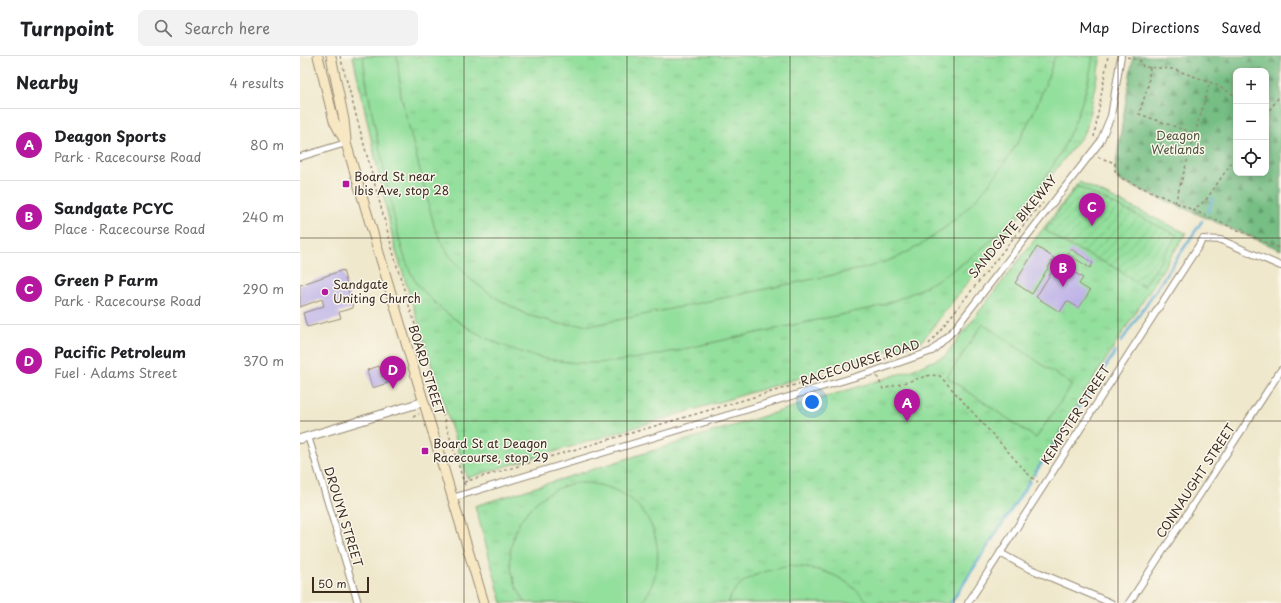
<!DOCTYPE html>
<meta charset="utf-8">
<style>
body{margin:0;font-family:"Playpen Sans",sans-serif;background:#f2f2f2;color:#202124}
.controls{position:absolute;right:12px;top:12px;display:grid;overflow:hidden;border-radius:8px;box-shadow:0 2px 10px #0003}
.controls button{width:36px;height:36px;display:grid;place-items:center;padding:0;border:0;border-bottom:1px solid #e0e0e0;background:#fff;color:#202124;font:20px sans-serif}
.scale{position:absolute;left:12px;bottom:10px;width:57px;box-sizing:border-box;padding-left:4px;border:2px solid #3b2a1e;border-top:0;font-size:11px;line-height:14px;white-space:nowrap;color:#3b2a1e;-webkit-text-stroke:3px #fbf7ec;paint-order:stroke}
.you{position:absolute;left:512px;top:346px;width:14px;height:14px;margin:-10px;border:3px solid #fff;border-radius:50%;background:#1a73e8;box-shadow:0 0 0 6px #1a73e833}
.badge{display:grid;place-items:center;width:26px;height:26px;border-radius:50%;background:#b5179e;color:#fff;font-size:13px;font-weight:700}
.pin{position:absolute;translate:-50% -33px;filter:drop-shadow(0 1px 2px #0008)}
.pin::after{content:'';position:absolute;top:21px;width:14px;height:12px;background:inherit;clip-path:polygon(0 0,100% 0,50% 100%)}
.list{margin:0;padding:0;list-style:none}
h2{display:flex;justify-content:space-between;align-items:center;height:52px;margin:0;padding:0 16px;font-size:17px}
h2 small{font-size:13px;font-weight:400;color:#757577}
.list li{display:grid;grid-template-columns:26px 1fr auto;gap:12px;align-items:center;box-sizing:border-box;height:72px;padding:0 16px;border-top:1px solid #e0e0e0}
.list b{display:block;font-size:15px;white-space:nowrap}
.list p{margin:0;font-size:13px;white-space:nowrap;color:#757577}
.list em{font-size:13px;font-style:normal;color:#757577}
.icon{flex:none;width:22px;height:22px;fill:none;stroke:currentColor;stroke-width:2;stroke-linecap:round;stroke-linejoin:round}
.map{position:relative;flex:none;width:981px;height:547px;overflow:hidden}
header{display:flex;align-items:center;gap:24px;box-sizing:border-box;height:56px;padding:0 20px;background:#fff;border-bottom:1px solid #e0e0e0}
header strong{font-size:19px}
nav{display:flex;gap:22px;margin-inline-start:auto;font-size:14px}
.search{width:280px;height:36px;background:#f2f2f2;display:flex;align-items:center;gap:10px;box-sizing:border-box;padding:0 14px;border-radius:8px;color:#757577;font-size:15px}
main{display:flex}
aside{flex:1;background:#fff}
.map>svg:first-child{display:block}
</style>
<header>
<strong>Turnpoint</strong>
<div class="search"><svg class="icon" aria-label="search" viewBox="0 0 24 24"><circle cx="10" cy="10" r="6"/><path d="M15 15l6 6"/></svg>Search here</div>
<nav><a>Map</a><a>Directions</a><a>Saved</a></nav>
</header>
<main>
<aside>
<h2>Nearby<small>4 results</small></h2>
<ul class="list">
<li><span class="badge">A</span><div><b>Deagon Sports</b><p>Park · Racecourse Road</p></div><em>80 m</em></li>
<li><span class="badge">B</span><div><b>Sandgate PCYC</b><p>Place · Racecourse Road</p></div><em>240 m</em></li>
<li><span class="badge">C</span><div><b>Green P Farm</b><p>Park · Racecourse Road</p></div><em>290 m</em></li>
<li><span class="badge">D</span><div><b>Pacific Petroleum</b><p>Fuel · Adams Street</p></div><em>370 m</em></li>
</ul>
</aside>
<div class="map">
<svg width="981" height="547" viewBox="0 0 981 547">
<defs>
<pattern id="forest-firs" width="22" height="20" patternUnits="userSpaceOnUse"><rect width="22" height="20" fill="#76be84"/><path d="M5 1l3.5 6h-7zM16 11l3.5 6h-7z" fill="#629b6b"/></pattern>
<pattern id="park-tufts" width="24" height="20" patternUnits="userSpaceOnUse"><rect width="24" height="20" fill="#93df9c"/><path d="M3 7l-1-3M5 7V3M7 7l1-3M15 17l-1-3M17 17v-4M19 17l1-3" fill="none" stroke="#80c086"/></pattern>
<pattern id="garden-furrows" width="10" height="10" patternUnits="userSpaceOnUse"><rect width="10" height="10" fill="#93df9c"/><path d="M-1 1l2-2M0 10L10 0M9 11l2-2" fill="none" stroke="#80c086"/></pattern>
</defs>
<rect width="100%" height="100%" fill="#fbf7ec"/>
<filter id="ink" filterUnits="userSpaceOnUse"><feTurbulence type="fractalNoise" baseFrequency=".025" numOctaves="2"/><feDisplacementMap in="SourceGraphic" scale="8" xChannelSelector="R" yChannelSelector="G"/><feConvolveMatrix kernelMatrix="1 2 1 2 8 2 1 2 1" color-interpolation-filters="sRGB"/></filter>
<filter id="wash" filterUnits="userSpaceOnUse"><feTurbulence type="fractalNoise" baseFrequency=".012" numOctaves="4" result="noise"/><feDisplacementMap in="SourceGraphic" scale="16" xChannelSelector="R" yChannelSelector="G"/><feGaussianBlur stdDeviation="0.9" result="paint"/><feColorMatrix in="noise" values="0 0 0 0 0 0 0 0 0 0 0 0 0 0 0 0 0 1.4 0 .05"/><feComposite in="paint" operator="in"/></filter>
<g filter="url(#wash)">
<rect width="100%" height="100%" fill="#efe8cc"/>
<path fill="url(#forest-firs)" stroke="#587451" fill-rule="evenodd" d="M833 0H981V194L818 124 815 113ZM936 15H966V117H936Z"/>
<g fill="url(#park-tufts)" stroke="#67845d">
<path d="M53 0H801L786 75 622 285 167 422 95 192Z"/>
<path d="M779 126 886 177 652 547H202L175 450 612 314 645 300Z"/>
</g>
<path fill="url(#garden-furrows)" stroke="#67845d" d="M777 130 877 179 844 231 814 211 766 188 745 174Z"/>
<g fill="#93df9c" stroke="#67845d">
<path d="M63 0H97L101 40 135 173 149 199 171 224 198 243 227 259 260 268 294 269 566 212C577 208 590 205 600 200 680 161 730 82 755 0H793C780 83 733 155 666 205 641 223 614 238 585 248 574 253 561 254 549 257 526 262 503 267 480 272 447 279 414 286 380 294 349 300 317 308 284 307 225 306 156 276 118 229 102 208 94 159 88 132 79 88 68 45 63 0Z"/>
<path d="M683 268 772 329 736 382 647 321Z"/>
<path d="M275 427C343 424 381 490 342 547H226C191 499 218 440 275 427Z"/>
<path d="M490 510C526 513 544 519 569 547H428C437 520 465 515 490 510Z"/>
</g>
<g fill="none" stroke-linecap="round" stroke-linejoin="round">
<g stroke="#58acd4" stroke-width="2.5">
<path d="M908 156 913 142"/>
<path d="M821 286 902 165"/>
<path d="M734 419 816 295"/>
<path d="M651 547 730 425"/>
</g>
</g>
<g id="blocks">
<g fill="#beb3e7">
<path d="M737 191 754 202 732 238 715 227Z"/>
<path d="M771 193 793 207 790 212 768 198Z"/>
<path d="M758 206 783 222 779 228 790 235 779 252 767 245 760 256 736 241Z"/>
<path d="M43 214 53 252 39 256 41 262 7 271 3 257 24 250 22 243 0 251V229Z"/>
<path d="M79 310 82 321 89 319 91 326 72 332 67 314Z"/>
</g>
</g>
</g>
<g filter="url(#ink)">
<use href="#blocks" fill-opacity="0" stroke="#958975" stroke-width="1"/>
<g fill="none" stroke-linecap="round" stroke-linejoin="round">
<g stroke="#958975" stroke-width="8">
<g id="minor">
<path d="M0 101 46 87"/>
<path d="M8 380 58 547"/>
<path d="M152 442 575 315 632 295 654 274 800 86 811 60 821 0"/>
<path d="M700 497 726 511 811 547"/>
<path d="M668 547 903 183 921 184 981 210"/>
<path d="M829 547 981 314"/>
</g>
</g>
<g stroke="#958975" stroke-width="10">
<path id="tertiary" d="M0 383 123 346"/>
</g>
<g stroke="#958975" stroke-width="11">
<g id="secondary">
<path d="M18 0 34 65 46 87 184 547"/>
<path d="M31 0 44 64 46 84"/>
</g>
</g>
<g stroke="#958975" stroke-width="1.5" stroke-dasharray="3 3" stroke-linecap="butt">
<path d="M40 0 98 214 165 430"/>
<path d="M827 1 841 5 843 11 873 13 910 26 936 40"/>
<path d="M850 11 848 30 839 58 896 78"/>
<path d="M966 59 981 38"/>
<path d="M794 81 808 0"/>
<path d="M798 101 815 107V115L823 123 981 193"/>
<path d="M875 147 910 26"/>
<path d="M892 155 906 144 936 100"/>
<path d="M629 288 734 156 743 147"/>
<path d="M577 320 583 333 630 319 640 320 730 420 738 426"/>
<path d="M133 351 140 347"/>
<path d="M113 361 119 358"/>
<path d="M164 426 597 299"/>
</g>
<use href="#minor" stroke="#fff" stroke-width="6"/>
<use href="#tertiary" stroke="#fff" stroke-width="8"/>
<use href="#secondary" stroke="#f7e8c3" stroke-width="9"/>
</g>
</g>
<path fill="none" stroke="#3b2a1e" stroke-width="1" stroke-opacity="0.55" d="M164 0V547M327 0V547M490 0V547M654 0V547M818 0V547M0 182H981M0 365H981"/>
<g fill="#b5179e" stroke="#fbf7ec" stroke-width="1.5">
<rect x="42" y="124" width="8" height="8" rx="2"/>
<circle cx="25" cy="236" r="4"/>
<rect x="121" y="391" width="8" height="8" rx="2"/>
</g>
<g text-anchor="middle" stroke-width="3" stroke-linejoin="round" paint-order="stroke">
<g font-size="12" fill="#51573e" stroke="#fbf7ec">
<text x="878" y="84">Deagon<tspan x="878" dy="14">Wetlands</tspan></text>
</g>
<g font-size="12" fill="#3b2a1e" stroke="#fbf7ec" text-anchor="start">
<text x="54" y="125">Board St near<tspan x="54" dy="14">Ibis Ave, stop 28</tspan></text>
<text x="33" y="233">Sandgate<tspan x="33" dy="14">Uniting Church</tspan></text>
<text x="133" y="392">Board St at Deagon<tspan x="133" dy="14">Racecourse, stop 29</tspan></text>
</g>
<g font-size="12" fill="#3b2a1e" stroke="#fbf7ec">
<text transform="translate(713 171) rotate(-50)" y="4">SANDGATE BIKEWAY</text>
<text transform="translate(560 307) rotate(-18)" y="4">RACECOURSE ROAD</text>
<text transform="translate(126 314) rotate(73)" y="4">BOARD STREET</text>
<text transform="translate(776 359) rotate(-57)" y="4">KEMPSTER STREET</text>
<text transform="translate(896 425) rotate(-57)" y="4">CONNAUGHT STREET</text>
<text transform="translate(43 461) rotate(73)" y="4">DROUYN STREET</text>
</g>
</g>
</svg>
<div class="controls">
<button>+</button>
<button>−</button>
<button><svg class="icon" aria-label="locate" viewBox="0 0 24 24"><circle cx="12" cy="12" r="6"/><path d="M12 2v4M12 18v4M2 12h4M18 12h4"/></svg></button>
</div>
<div class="scale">50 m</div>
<div class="you"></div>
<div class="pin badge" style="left:607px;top:366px">A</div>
<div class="pin badge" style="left:763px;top:231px">B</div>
<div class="pin badge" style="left:792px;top:170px">C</div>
<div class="pin badge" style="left:93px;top:333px">D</div>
</div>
</main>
